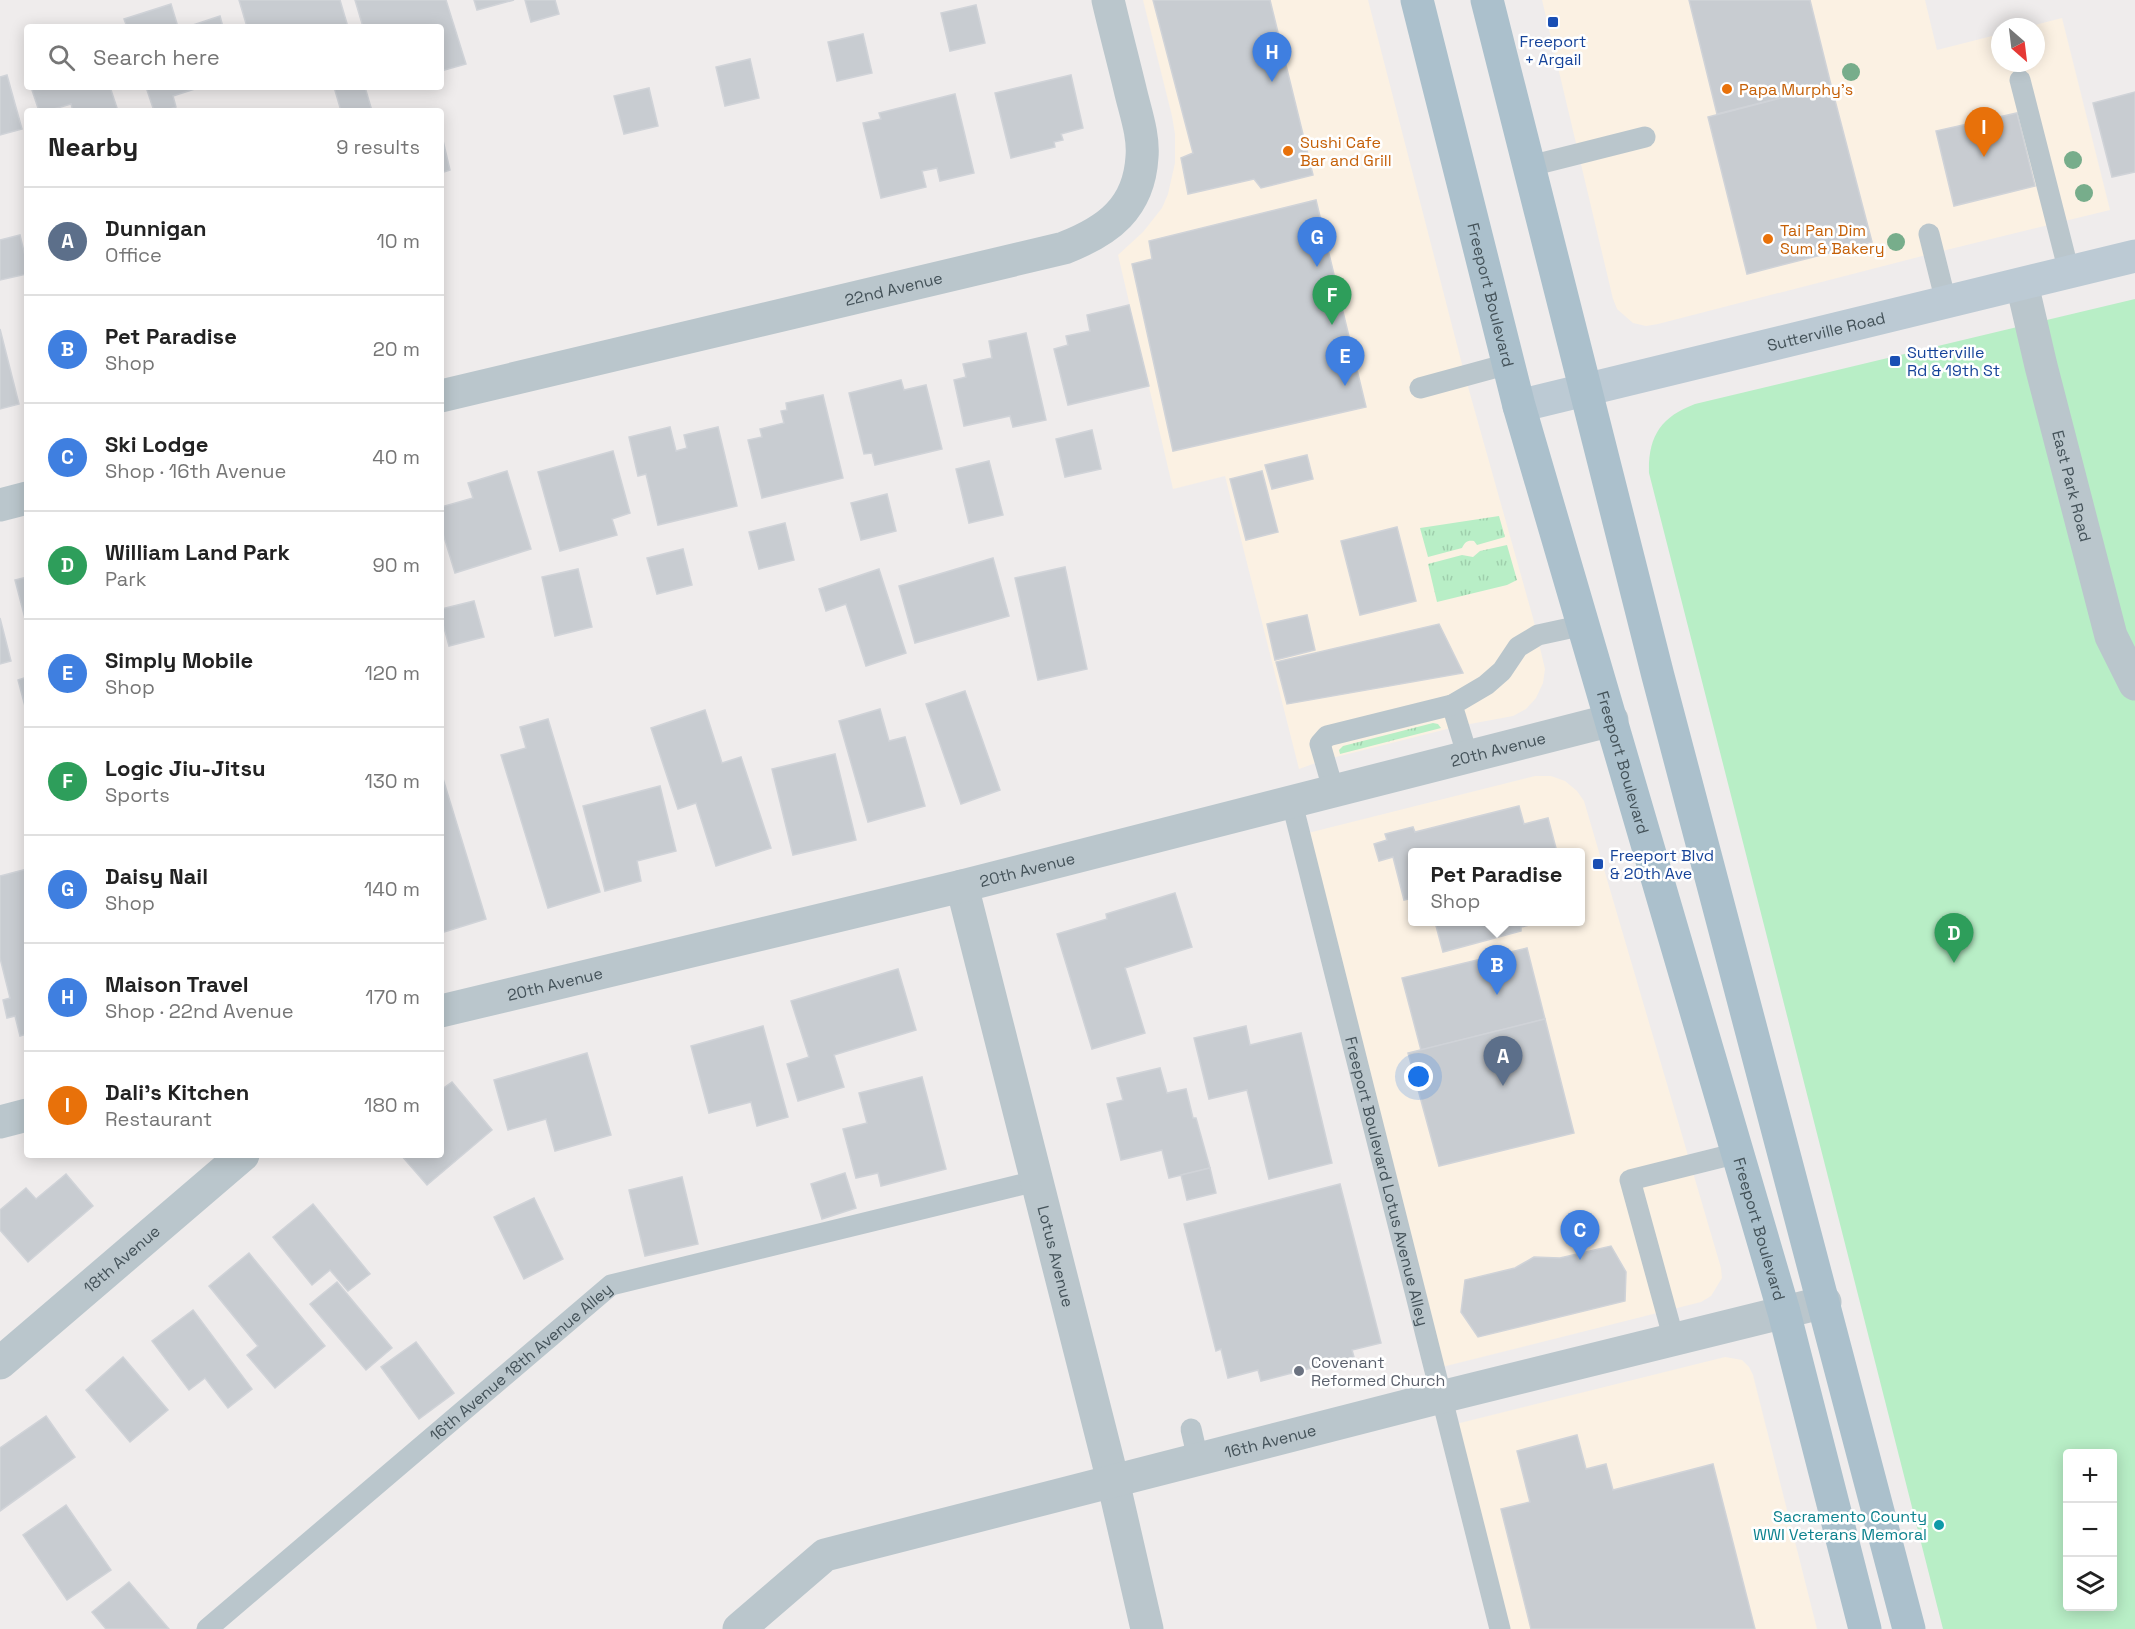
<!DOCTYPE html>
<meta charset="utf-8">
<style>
body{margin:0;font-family:"Space Grotesk",sans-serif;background:#f6f6f6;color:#222}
.controls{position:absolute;right:18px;bottom:18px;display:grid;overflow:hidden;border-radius:6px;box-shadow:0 3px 15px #0003}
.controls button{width:54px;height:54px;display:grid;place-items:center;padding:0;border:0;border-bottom:2px solid #e0e0e0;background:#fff;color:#222;font:30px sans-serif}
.compass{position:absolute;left:1991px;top:18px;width:54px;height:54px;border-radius:50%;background:#fff;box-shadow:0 3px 15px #0003;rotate:152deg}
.you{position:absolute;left:1419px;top:1077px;width:21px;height:21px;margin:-15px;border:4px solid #fff;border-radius:50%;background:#1a73e8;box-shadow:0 0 0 9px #1a73e833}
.badge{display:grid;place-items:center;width:39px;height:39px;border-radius:50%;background:#d93025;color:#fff;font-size:20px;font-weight:700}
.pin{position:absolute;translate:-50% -50px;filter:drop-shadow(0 2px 3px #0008)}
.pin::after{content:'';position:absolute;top:32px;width:21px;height:18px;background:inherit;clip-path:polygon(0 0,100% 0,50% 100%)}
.popup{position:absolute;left:1408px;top:848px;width:177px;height:78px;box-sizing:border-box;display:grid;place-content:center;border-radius:6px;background:#fff;filter:drop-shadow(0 2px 4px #0005);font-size:20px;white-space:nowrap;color:#767676}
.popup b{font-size:22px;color:#222}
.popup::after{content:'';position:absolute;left:50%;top:100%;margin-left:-12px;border:12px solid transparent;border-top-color:#fff}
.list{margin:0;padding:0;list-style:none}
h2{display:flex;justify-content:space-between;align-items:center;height:78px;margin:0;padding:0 24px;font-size:26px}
h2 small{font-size:20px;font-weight:400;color:#767676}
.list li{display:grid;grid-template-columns:39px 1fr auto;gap:18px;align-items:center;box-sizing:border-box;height:108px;padding:0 24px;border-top:2px solid #e0e0e0}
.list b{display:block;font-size:22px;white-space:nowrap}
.list p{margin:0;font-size:20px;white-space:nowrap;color:#767676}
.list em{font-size:20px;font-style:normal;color:#767676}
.icon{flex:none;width:33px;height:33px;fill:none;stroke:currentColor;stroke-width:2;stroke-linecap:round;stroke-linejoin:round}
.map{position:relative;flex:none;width:2135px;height:1629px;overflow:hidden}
.search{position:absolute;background:#fff;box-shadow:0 3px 15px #0003;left:24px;top:24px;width:420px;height:66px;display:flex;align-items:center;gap:15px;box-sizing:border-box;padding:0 21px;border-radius:6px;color:#767676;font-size:22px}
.panel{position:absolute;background:#fff;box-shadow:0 3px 15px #0003;left:24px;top:108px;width:420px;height:1050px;border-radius:6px}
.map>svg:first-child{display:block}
</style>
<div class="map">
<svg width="2135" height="1629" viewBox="0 0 2135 1629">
<defs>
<pattern id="grass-tufts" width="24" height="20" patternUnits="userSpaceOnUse" patternTransform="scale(1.5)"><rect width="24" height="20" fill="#b8eec6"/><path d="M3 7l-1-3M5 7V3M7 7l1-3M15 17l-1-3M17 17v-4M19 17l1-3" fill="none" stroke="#9fceac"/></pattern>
</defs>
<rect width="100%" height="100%" fill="#efecec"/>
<g fill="#fbf1e3" fill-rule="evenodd">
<path d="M1143 0H1368L1465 376 1533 618 1545 669 1543 683 1536 698 1526 709 1513 716 1459 726 1324 760 1299 769 1225 476 1173 489 1118 255 1143 232 1162 208 1168 194 1175 163V134L1172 116Z"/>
<path d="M1542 0H1925L1937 50 2000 34V63H2036V27H2027L2062 18 2110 210 1934 253 1658 324 1646 326 1633 323 1617 309 1613 299Z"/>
<path d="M1535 776H1551L1565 781 1577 791 1584 801 1721 1268 1722 1278 1711 1296 1701 1302 1434 1369 1300 835ZM1413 852H1581V922H1413Z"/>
<path d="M1725 1357 1742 1360 1749 1367 1753 1375 1817 1629H1500L1448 1426Z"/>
</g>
<g fill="url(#grass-tufts)">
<path d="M1499 516 1505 537 1477 545 1474 541C1467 540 1465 542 1462 548L1428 557 1420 528Z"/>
<path d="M1507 545 1517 580 1507 585 1437 602 1428 564 1462 555 1473 557 1480 551Z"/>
<path d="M1433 723 1438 724 1441 728 1340 754 1339 750 1343 746Z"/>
</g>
<path fill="#b8eec6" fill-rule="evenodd" d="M2135 299V1629H1943L1649 473C1648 436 1661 417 1695 404ZM2068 1454H2112V1606H2068Z"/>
<g fill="#c8ccd1" stroke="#d0d3d8" stroke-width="1.5">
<path d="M239 0H340L348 27H247Z"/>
<path d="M355 0H446L466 64 441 71V27H363Z"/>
<path d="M474 0H514L477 10Z"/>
<path d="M525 0H555L559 14 531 22Z"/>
<path d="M1153 0H1270L1313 175 1261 188 1254 179 1188 194 1181 158 1193 153Z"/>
<path d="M1689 0H1810L1831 85 1717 114Z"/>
<path d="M171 4 178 27H127L124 19Z"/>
<path d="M976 5 985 43 950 51 941 13Z"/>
<path d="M220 16 223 27H187Z"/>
<path d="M863 34 872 73 837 81 828 42Z"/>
<path d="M750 59 759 98 725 106 716 67Z"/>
<path d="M7 75 22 129 0 135V77Z"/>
<path d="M1071 75 1083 128 1061 134 1063 140 1054 142 1055 147 1011 158 995 93Z"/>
<path d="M1831 85 1872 242 1747 274 1708 117Z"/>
<path d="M31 87H110L118 111H73L71 104 47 111H39Z"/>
<path d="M146 87H201L173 96 176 107 163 111H154Z"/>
<path d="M334 87H365L372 111H341Z"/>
<path d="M649 88 658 126 624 134 614 96Z"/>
<path d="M2135 92V172L2112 177 2093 103Z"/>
<path d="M955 94 974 173 940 181 937 168 922 171 926 187 881 198 863 123 881 119 879 113Z"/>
<path d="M2017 113 2035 186 1954 206 1936 131Z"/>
<path d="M441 132 450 170 441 173Z"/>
<path d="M1316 200 1366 407 1173 451 1132 264 1152 259 1149 241Z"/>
<path d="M20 235 27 264V274L0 280V240Z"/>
<path d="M1129 305 1149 386 1068 405 1054 349 1068 345 1066 336 1090 331 1087 315Z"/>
<path d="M0 329 19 404 0 409Z"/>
<path d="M1026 333 1046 420 1013 427 1010 416 964 426 954 380 966 377 963 364 992 358 989 341Z"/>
<path d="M901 380 904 390 926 385 942 449 875 465 872 453 864 454 849 393Z"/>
<path d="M823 395 843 478 762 498 748 440 762 437 760 429 784 423 781 411 787 410 786 403Z"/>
<path d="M670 427 676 451 687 448 684 435 718 427 737 506 658 525 646 474 638 476 629 437Z"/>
<path d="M1092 430 1101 469 1065 477 1056 439Z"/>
<path d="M613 451 630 513 612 519 617 535 560 551 538 472Z"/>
<path d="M1307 455 1313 479 1272 489 1265 465Z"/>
<path d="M989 461 1003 515 969 523 956 469Z"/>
<path d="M507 471 531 549 455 573 441 527V507L473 498 468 483Z"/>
<path d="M1262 471 1278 532 1246 540 1230 479Z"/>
<path d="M887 494 896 531 861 540 851 503Z"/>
<path d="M785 523 794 560 759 569 749 532Z"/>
<path d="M1397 527 1416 601 1360 615 1341 541Z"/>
<path d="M683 549 692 585 657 594 647 558Z"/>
<path d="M993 558 1009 616 915 643 899 586Z"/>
<path d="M1065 567 1087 669 1038 680 1015 578Z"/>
<path d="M578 569 592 627 555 636 542 577Z"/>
<path d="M879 569 906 653 866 666 846 604 826 611 819 589Z"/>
<path d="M27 577V626L15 580Z"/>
<path d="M474 601 484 637 449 646 441 617V609Z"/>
<path d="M1307 615 1315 650 1275 660 1267 624Z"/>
<path d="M0 618 11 661 0 664Z"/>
<path d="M1439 624 1463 673 1287 704 1276 662Z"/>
<path d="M27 677V714L18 680Z"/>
<path d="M965 691 1000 790 961 804 926 704Z"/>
<path d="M880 709 889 741 905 737 925 806 868 822 839 721Z"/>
<path d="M705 710 722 763 741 757 771 848 716 866 696 803 678 809 651 728Z"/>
<path d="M548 719 600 892 548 908 501 755 526 748 520 727Z"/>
<path d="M835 754 856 840 793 855 772 769Z"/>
<path d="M441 772 486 919 441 933Z"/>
<path d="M660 786 676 851 637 861 641 881 605 891 583 806Z"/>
<path d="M1519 806 1524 824 1548 818 1557 852H1413V898L1404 900 1393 857 1379 861 1374 844 1387 840 1385 834 1413 827 1415 832Z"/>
<path d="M27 869V1034L20 1036 15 1016 7 1018 3 1000 10 998 0 958V876Z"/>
<path d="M1175 893 1192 947 1125 968 1145 1033 1092 1049 1057 934 1107 919 1106 914Z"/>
<path d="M1435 922H1543L1521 927V931L1443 952Z"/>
<path d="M1527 948 1545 1019 1421 1050 1402 978Z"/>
<path d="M898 969 916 1030 834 1055 844 1087 798 1101 787 1064 809 1057 791 1001Z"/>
<path d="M1545 1019 1574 1133 1439 1166 1408 1053Z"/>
<path d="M763 1026 788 1117 757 1126 751 1102 709 1113 691 1046Z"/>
<path d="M1246 1026 1250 1045 1301 1033 1332 1163 1269 1179 1247 1090 1209 1099 1194 1038Z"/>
<path d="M587 1053 611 1135 555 1151 546 1119 508 1130 494 1080Z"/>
<path d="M1160 1068 1167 1093 1186 1089 1193 1118H1196L1210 1168 1169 1178 1162 1150 1121 1160 1107 1104 1123 1100 1117 1078Z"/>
<path d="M922 1077 946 1169 881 1186 878 1173 856 1178 843 1129 867 1123 859 1093Z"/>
<path d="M452 1082 492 1130 427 1185 401 1155H441V1090Z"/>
<path d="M1210 1168 1216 1193 1187 1200 1181 1175Z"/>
<path d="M845 1173 856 1208 822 1219 811 1184Z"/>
<path d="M66 1174 93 1206 28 1262 0 1230V1210L26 1188 36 1199Z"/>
<path d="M682 1177 698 1244 645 1256 629 1190Z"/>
<path d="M1340 1184 1381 1343 1352 1350 1354 1357 1261 1381 1258 1370 1228 1378 1221 1349 1216 1351 1184 1224Z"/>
<path d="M534 1198 563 1259 524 1279 494 1217Z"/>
<path d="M313 1204 370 1274 348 1291 330 1270 312 1285 273 1237Z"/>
<path d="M1611 1246 1626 1272 1625 1301 1478 1337 1461 1312 1465 1280 1515 1268 1534 1257 1560 1258Z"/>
<path d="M249 1253 325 1346 275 1388 247 1355 258 1346 209 1286Z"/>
<path d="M337 1282 392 1348 366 1370 310 1304Z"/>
<path d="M193 1310 252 1389 228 1408 205 1378 189 1390 152 1341Z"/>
<path d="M416 1342 454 1393 419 1419 381 1367Z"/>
<path d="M123 1357 168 1410 130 1442 86 1390Z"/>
<path d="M46 1416 75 1457 0 1511V1448Z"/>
<path d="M1577 1435 1586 1469 1606 1464 1613 1490 1713 1464 1755 1629H1531L1501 1509 1530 1502 1517 1451Z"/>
<path d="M66 1505 111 1570 67 1600 23 1535Z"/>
<path d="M129 1582 169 1629H106L92 1612Z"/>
</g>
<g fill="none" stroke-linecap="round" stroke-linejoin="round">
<g stroke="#bac6cc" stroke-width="21">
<path d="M2020 80 2069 272"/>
<path d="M1530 166 1645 137"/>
<path d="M1929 234 1946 302"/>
<path d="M1420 388 1508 364"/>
<path d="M1468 757 1452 705 1486 685 1502 671 1518 647 1538 635 1584 625"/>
<path d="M1334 792 1320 744 1327 736 1452 705"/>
<path id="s1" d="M1292 803 1500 1629"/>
<path d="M1674 1340 1630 1180 1738 1153"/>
<path d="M1191 1429 1198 1459"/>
<path id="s2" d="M207 1629 611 1285 1036 1181"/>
</g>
<g stroke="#bac6cc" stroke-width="33">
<path id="s3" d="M2022 284 2041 366 2111 636 2135 684"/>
<path id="s4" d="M441 396 1064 248C1108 231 1139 208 1142 157 1144 135 1135 111 1130 89 1123 60 1115 30 1108 0"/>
<path d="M0 505 27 498"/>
<path id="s5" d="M962 886 1113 1481 1147 1629"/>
<path id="s6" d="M441 1011 962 886 1612 720"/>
<path d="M0 1122 27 1115"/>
<path id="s7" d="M0 1363 243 1155"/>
<path id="s8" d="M739 1629 825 1555 1441 1397 1825 1302"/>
</g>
<path stroke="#bccad4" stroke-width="33" id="s9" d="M1519 406 2135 256"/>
<g stroke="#abc0cc" stroke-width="33">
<path id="s10" d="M1417 0 1519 406 1784 1312 1865 1629"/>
<path d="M1487 0 1658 676 1909 1629"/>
</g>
</g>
<g fill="#77ad8b">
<circle cx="1851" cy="72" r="9"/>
<circle cx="2073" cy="160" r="9"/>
<circle cx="2084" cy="193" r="9"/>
<circle cx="1896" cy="242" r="9"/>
</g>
<g fill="#1a4fb4" stroke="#fff" stroke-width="2">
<rect x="1547" y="16" width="12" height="12" rx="3"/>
<rect x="1889" y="355" width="12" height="12" rx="3"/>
<rect x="1592" y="858" width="12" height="12" rx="3"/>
</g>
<g fill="#e8710a" stroke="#fff" stroke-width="2">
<circle cx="1727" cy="89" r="6"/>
<circle cx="1288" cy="151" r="6"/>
<circle cx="1768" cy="239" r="6"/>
</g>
<circle fill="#6b7280" stroke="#fff" stroke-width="2" cx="1299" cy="1371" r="6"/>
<circle fill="#0f9aa8" stroke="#fff" stroke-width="2" cx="1939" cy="1525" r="6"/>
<g text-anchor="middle" stroke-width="5" stroke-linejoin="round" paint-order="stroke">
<g font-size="16" fill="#164399" stroke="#fff" text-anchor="start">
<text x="1553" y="47" text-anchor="middle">Freeport<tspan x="1553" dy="18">+ Argail</tspan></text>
<text x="1907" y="358">Sutterville<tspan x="1907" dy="18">Rd &amp; 19th St</tspan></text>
<text x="1610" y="861">Freeport Blvd<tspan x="1610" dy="18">&amp; 20th Ave</tspan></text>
</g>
<g font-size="16" fill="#c56008" stroke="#fff" text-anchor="start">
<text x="1739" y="95">Papa Murphy's</text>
<text x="1300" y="148">Sushi Cafe<tspan x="1300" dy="18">Bar and Grill</tspan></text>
<text x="1780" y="236">Tai Pan Dim<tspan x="1780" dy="18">Sum &amp; Bakery</tspan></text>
</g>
<g font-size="16" fill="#445259" stroke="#fff">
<text dy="6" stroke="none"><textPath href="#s4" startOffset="465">22nd Avenue</textPath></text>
<text dy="6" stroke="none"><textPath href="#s10" startOffset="304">Freeport Boulevard</textPath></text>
<text dy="6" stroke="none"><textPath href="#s9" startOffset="316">Sutterville Road</textPath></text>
<text dy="6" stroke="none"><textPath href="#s3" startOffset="208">East Park Road</textPath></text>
<text dy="6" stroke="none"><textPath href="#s6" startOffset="1089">20th Avenue</textPath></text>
<text dy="6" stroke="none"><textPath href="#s10" startOffset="790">Freeport Boulevard</textPath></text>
<text dy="6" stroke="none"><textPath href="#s6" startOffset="603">20th Avenue</textPath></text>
<text dy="6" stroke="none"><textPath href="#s6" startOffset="117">20th Avenue</textPath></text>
<text dy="6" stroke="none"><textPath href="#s1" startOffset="390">Freeport Boulevard Lotus Avenue Alley</textPath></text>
<text dy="6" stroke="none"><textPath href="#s10" startOffset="1276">Freeport Boulevard</textPath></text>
<text dy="6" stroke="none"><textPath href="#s5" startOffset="382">Lotus Avenue</textPath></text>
<text dy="6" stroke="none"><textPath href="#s7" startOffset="160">18th Avenue</textPath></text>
<text dy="6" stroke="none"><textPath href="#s2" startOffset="412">16th Avenue 18th Avenue Alley</textPath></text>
<text dy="6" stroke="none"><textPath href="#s8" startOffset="573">16th Avenue</textPath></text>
</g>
<g font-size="16" fill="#5b616d" stroke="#fff" text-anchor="start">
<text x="1311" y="1368">Covenant<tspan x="1311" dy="18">Reformed Church</tspan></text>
</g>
<g font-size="16" fill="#0d838f" stroke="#fff" text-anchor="end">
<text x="1927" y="1522">Sacramento County<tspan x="1927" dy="18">WWI Veterans Memoral</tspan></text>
</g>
</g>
</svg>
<div class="controls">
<button>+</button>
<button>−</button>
<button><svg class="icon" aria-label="layers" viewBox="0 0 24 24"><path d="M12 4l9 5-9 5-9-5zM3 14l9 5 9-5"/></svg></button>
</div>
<svg class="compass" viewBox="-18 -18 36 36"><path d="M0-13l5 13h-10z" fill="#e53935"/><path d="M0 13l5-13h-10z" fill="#767676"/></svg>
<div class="you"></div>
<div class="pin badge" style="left:1503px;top:1086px;background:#5c6f8a">A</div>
<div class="pin badge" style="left:1497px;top:995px;background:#3f7fe0">B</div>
<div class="popup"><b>Pet Paradise</b>Shop</div>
<div class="pin badge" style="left:1580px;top:1260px;background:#3f7fe0">C</div>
<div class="pin badge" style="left:1954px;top:963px;background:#2e9e5b">D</div>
<div class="pin badge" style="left:1345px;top:386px;background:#3f7fe0">E</div>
<div class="pin badge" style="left:1332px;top:325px;background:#2e9e5b">F</div>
<div class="pin badge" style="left:1317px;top:267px;background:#3f7fe0">G</div>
<div class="pin badge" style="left:1272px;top:82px;background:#3f7fe0">H</div>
<div class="pin badge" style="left:1984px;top:157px;background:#e8710a">I</div>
<div class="search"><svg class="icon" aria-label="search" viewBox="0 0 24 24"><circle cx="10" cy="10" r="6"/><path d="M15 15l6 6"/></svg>Search here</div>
<section class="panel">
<h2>Nearby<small>9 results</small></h2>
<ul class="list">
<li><span class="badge" style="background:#5c6f8a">A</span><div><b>Dunnigan</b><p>Office</p></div><em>10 m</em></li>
<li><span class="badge" style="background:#3f7fe0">B</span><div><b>Pet Paradise</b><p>Shop</p></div><em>20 m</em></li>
<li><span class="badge" style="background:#3f7fe0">C</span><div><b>Ski Lodge</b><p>Shop · 16th Avenue</p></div><em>40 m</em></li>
<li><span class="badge" style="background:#2e9e5b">D</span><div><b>William Land Park</b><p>Park</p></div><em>90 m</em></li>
<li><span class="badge" style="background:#3f7fe0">E</span><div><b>Simply Mobile</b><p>Shop</p></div><em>120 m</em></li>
<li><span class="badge" style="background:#2e9e5b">F</span><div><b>Logic Jiu-Jitsu</b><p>Sports</p></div><em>130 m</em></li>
<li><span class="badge" style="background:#3f7fe0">G</span><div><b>Daisy Nail</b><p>Shop</p></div><em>140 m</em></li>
<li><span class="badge" style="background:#3f7fe0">H</span><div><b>Maison Travel</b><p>Shop · 22nd Avenue</p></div><em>170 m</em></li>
<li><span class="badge" style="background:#e8710a">I</span><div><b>Dali's Kitchen</b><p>Restaurant</p></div><em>180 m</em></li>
</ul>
</section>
</div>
